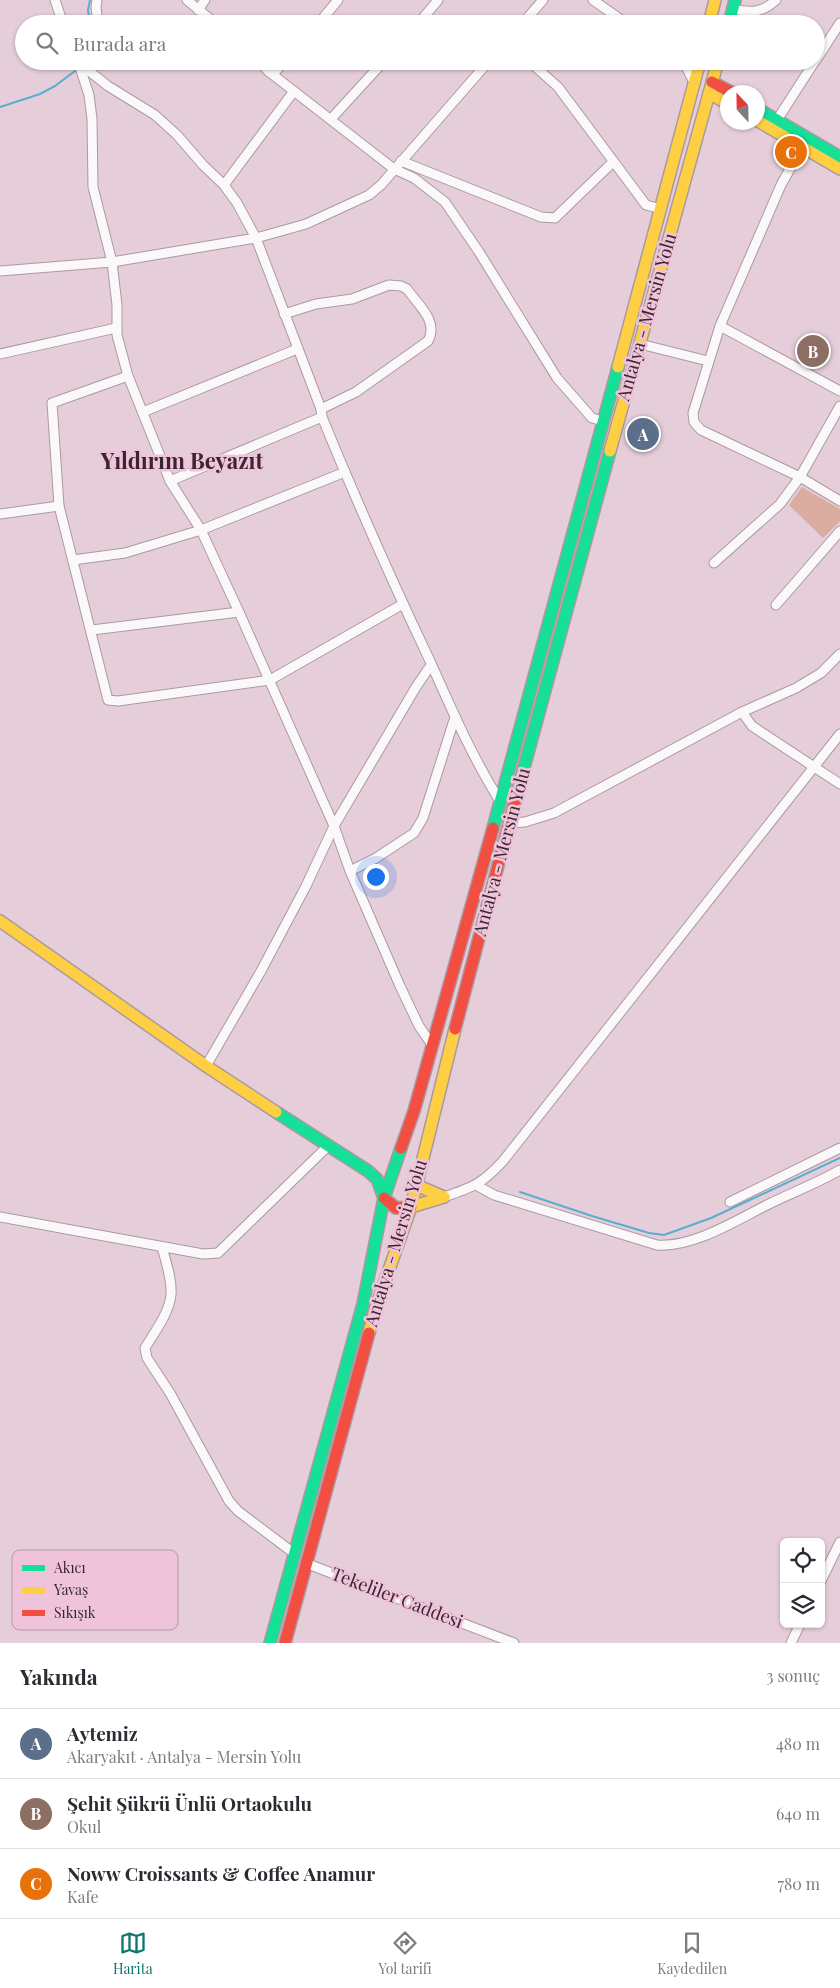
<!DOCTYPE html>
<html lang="tr">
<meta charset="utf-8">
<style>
body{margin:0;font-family:"Playfair Display",serif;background:#f2f2f3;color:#2b2b33}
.controls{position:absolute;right:15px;bottom:15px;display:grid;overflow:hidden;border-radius:8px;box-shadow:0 1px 4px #0004}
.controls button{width:45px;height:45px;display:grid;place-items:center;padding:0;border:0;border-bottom:1px solid #e1e1e2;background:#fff;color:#2b2b33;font:25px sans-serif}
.compass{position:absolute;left:720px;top:85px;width:45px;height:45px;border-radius:50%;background:#fff;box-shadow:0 1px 4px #0004;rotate:338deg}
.you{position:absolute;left:375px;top:876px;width:18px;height:18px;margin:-12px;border:4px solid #fff;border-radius:50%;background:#1a73e8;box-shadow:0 0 0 8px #1a73e833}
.badge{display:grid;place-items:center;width:32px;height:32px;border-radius:50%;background:#0f766e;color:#fff;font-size:16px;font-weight:700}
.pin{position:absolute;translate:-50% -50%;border:2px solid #fff;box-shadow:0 1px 5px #0006}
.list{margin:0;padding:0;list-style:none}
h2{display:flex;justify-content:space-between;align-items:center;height:65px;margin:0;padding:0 20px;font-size:21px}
h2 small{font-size:16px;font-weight:400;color:#7c7c81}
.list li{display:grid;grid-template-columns:32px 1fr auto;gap:15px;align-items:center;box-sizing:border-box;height:70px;padding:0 20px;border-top:1px solid #e1e1e2}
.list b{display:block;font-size:19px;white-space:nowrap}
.list p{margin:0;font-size:16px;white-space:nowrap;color:#7c7c81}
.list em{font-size:16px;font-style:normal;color:#7c7c81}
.icon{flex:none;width:28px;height:28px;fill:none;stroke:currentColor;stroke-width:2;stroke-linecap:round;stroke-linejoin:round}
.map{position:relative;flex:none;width:840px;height:1643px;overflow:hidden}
.search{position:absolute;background:#fff;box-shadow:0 1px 4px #0004;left:15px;right:15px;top:15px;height:55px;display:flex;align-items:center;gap:12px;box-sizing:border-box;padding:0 18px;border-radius:28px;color:#7c7c81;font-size:19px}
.sheet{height:275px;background:#fff}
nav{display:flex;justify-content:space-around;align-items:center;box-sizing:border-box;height:70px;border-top:1px solid #e1e1e2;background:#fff;font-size:14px;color:#7c7c81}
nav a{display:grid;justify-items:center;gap:2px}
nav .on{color:#0f766e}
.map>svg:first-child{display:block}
</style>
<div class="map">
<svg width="840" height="1643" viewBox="0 0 840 1643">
<rect width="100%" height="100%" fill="#e5ceda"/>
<path fill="#dbaca0" d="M802 487 840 509V521L823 538 789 505Z"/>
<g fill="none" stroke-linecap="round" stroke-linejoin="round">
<g stroke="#59aece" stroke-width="2">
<path d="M90 0 88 10 90 24"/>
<path d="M0 107 40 94 55 86 75 71"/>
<path d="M520 1192 592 1216 649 1233 664 1235 711 1218 840 1158"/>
</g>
<g stroke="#ab99a2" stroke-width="11">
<g id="street">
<path d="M55 0 63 24"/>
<path d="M97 0 96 7 98 24"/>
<path d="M187 0 216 24"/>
<path d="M593 0 627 24"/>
<path d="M733 9C751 13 762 13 776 0"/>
<path d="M198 10 205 0"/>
<path d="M318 24 338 0"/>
<path d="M418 24 438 0"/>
<path d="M522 24 543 0"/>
<path d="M816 60 840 23"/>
<path d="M78 61 89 95 92 119 93 187 112 262 117 305V335L128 376 170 481 201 530 239 612 334 826 350 871 400 986 419 1026 432 1045"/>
<path d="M259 61 268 71 394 169 414 178 445 202 479 252 557 378 592 418 603 421"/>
<path d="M529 61 558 87 646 205 661 209"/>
<path d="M79 63 108 86 155 115 177 135 203 165 224 185 237 203 256 238 321 409 322 417C356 500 392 581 430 661 451 708 472 757 500 801"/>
<path d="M685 65 694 82"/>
<path d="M273 74 285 61"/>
<path d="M331 119 384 61"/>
<path d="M777 120 815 61"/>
<path d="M802 147 781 185 720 326 693 413 694 422 701 430 800 477 840 501"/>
<path d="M401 161 541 217 555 218 613 162"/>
<path d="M224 185 294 91"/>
<path d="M0 271 112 262 256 238 306 224 369 195 381 185 489 61"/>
<path d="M284 314 316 304 352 299 389 285 401 286 407 289C418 305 439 321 428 341L356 392 321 409"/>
<path d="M720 326 840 391"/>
<path d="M640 344 708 361"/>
<path d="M0 354 116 328"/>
<path d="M128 376 52 403 59 506 108 700 118 701 270 680 403 604"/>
<path d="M143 412 297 349"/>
<path d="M170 481 322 417"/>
<path d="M0 514 59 506"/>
<path d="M73 560 125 553 201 530 345 472"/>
<path d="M714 563 780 504 800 477 840 406"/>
<path d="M776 605 840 531"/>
<path d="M92 630 239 612"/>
<path d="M742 712 752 726 840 784"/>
<path d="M509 823 525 822 554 813 742 712 796 688 821 673 840 654"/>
<path d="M350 871 376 858 414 833 423 818 455 717"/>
<path d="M206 1066 261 971 306 886 334 826 416 687 431 665"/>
<path d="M476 1185 494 1195 657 1245C694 1248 738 1219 771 1203 794 1192 817 1183 840 1170"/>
<path d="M444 1197C473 1187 482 1184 503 1161L840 734"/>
<path d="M730 1202 840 1148"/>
<path d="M0 1217 203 1254 218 1253 328 1146"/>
<path d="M162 1247C166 1262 172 1279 171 1294 170 1312 154 1333 145 1348L147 1358 170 1393 229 1501 238 1511 295 1554"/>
<path d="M308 1564 514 1643"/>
<path d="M821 1581 840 1542"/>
<path d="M791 1643 800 1624"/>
</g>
</g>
<g stroke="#ab99a2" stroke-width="14">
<g id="fast">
<path d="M729 24 735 0"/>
<path d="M758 109 840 157"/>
<path d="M516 797 610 451"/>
<path d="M493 828 618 367"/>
<path d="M276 1112 368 1171 377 1179 384 1198"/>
<path d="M270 1643 363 1304 384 1198 401 1148"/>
</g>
</g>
<g stroke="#ab99a2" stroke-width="14">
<g id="slow">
<path d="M709 24 715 0"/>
<path d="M709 93 728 104"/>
<path d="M758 121 840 169"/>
<path d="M618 367 700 61"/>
<path d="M610 451 718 61"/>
<path d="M0 921 206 1066 276 1112"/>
<path d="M416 1185 444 1197"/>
<path d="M411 1207 444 1197"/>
<path d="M369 1333 377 1304 411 1207 455 1029"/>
</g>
</g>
<g stroke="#ab99a2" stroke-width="14">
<g id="jam">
<path d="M712 82 731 92"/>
<path d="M455 1029 516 797"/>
<path d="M401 1148 414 1111 493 828"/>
<path d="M384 1198 396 1208 411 1207"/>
<path d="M285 1643 369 1333"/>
</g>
</g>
<use href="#street" stroke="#fbf8f9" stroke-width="9"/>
<use href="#fast" stroke="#16e098" stroke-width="11"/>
<use href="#slow" stroke="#ffcf43" stroke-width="11"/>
<use href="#jam" stroke="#f24e42" stroke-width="11"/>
</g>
<g text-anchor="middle" stroke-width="5" stroke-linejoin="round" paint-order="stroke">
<g font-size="18" fill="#382730" stroke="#efc4da">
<text transform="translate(647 317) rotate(-74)" y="6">Antalya - Mersin Yolu</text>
<text transform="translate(502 852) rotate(-75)" y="6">Antalya - Mersin Yolu</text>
<text transform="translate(396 1243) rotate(-73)" y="6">Antalya - Mersin Yolu</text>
<text transform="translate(397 1598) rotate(21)" y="6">Tekeliler Caddesi</text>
</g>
<g font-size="22" font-weight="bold" fill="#382730" stroke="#efc4da">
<text x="182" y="469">Yıldırım Beyazıt</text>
</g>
</g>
<rect x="12" y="1550" width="166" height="80" rx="8" fill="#efc4da" stroke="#b895a7" stroke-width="1"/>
<rect x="22" y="1565" width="23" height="6" fill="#16e098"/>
<rect x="22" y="1587" width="23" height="7" fill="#ffcf43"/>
<rect x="22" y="1610" width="23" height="6" fill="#f24e42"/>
<g font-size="14" fill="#382730">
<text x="54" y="1573">Akıcı</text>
<text x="54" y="1595">Yavaş</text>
<text x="54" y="1618">Sıkışık</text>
</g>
</svg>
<div class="controls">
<button><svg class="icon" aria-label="locate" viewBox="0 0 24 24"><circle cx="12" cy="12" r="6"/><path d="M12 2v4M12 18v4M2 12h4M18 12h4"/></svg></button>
<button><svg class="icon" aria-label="layers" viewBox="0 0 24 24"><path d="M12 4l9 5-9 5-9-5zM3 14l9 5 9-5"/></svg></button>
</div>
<svg class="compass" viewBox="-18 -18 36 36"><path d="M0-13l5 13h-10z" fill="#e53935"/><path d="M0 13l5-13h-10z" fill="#7c7c81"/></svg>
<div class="you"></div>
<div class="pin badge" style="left:643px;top:434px;background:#5c6f8a">A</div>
<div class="pin badge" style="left:813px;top:351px;background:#8d6e63">B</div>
<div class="pin badge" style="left:791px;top:152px;background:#e8710a">C</div>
<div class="search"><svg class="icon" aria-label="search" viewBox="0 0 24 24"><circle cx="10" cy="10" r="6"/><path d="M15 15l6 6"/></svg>Burada ara</div>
</div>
<section class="sheet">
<h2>Yakında<small>3 sonuç</small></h2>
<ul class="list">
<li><span class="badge" style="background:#5c6f8a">A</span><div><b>Aytemiz</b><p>Akaryakıt · Antalya - Mersin Yolu</p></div><em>480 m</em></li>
<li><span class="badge" style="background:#8d6e63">B</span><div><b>Şehit Şükrü Ünlü Ortaokulu</b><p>Okul</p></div><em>640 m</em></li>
<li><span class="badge" style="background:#e8710a">C</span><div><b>Noww Croissants &amp; Coffee Anamur</b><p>Kafe</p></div><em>780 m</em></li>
</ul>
</section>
<nav>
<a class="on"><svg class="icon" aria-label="map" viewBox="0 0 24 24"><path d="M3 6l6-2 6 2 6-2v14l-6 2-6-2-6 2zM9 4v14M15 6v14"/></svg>Harita</a>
<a><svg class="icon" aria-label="directions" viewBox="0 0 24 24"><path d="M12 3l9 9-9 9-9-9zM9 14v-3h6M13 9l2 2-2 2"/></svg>Yol tarifi</a>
<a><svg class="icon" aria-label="saved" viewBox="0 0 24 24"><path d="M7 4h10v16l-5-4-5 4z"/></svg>Kaydedilen</a>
</nav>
